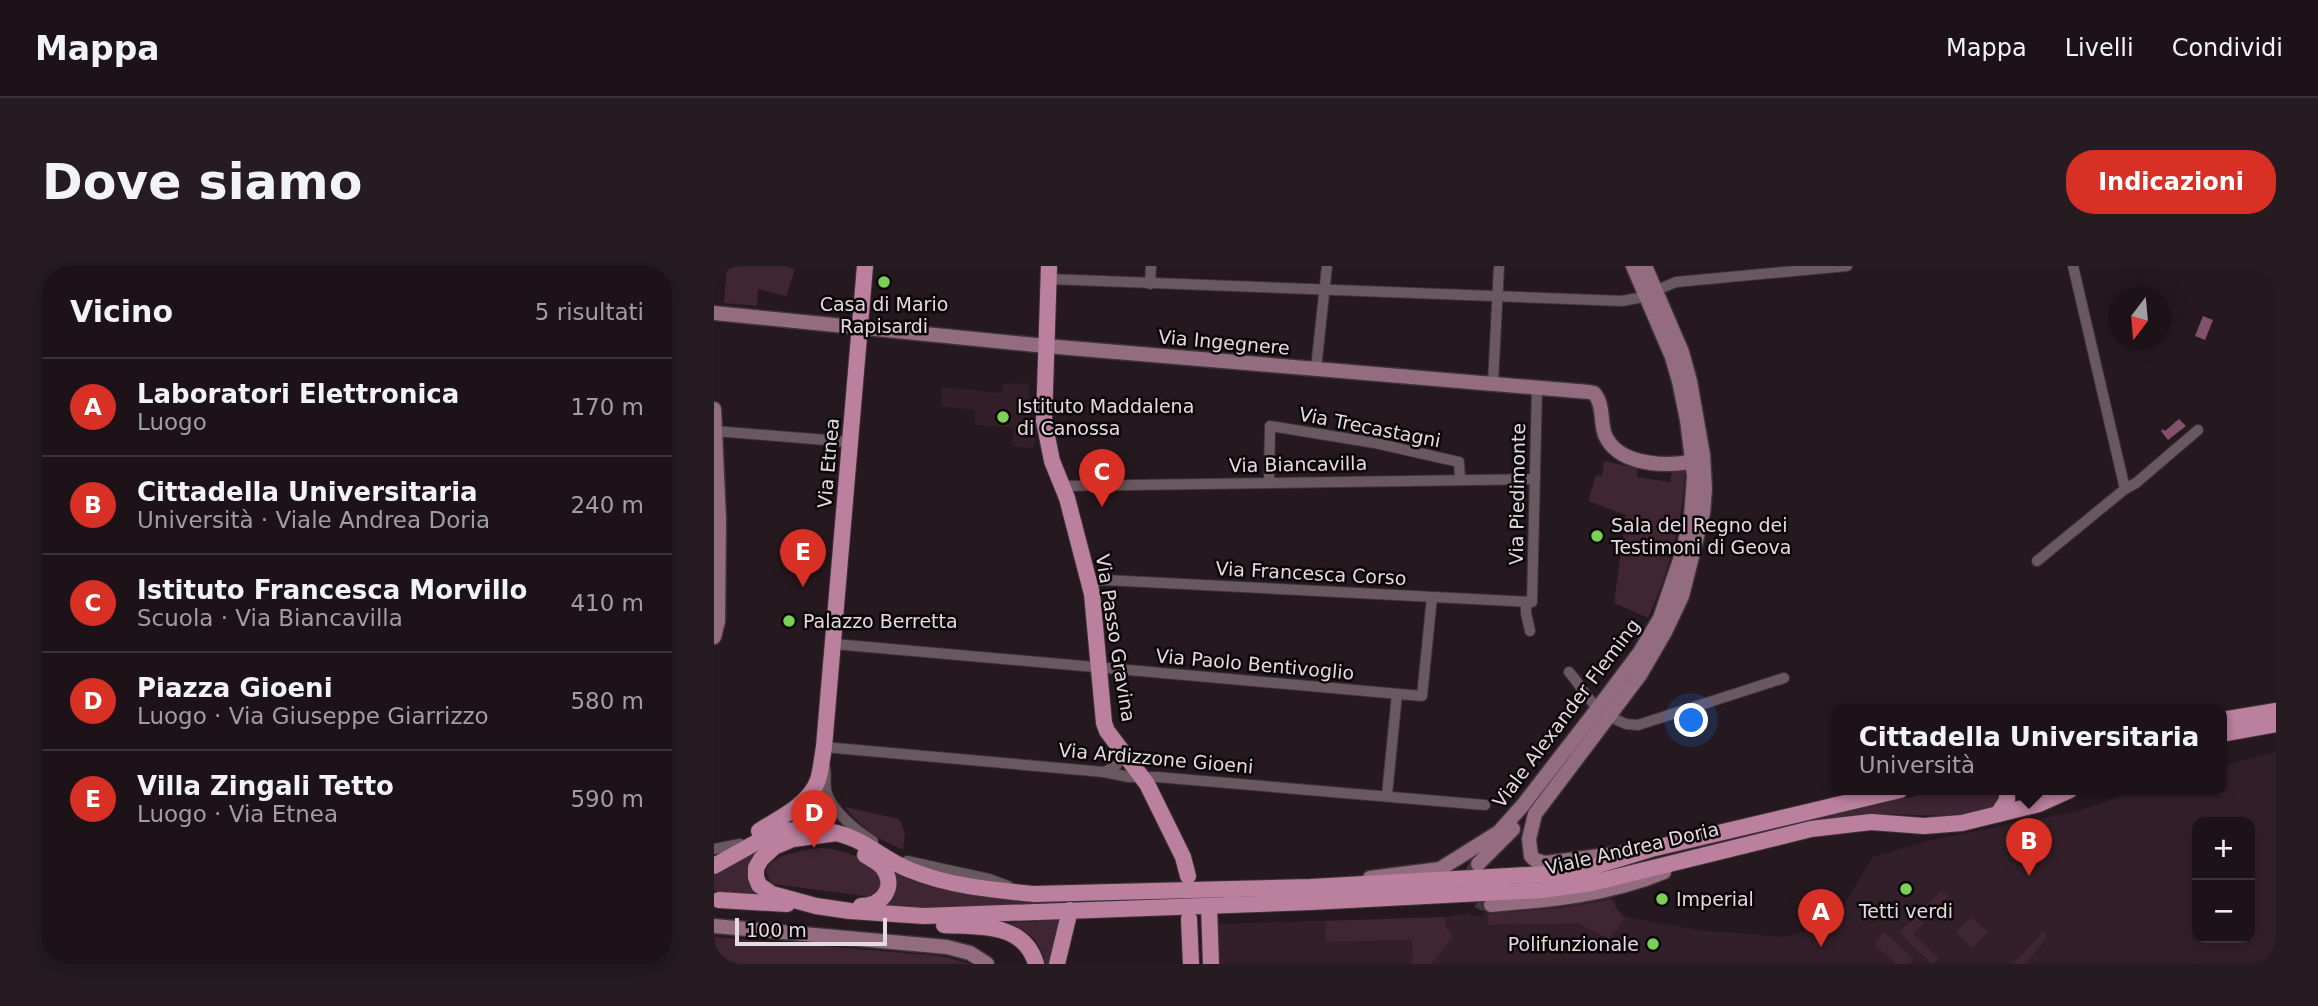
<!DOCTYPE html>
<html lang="it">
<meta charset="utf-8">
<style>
body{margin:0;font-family:"DejaVu Sans",sans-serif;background:#251b20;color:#f1f3f6}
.controls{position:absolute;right:21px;bottom:21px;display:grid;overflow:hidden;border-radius:14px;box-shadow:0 4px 18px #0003}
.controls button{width:63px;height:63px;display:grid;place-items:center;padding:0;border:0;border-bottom:2px solid #3a3236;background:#1c1217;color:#f1f3f6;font:35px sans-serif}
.compass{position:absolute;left:1394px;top:21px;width:63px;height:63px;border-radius:50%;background:#1c1217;box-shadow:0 4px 18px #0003;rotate:196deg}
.scale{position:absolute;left:21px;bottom:18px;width:152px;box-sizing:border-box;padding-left:7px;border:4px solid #e5dadf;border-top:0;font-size:19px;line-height:24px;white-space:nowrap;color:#e5dadf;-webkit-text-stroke:5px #0b0608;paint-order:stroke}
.you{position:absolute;left:978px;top:455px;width:24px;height:24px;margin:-18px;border:5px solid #fff;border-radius:50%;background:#1a73e8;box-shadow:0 0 0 10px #1a73e833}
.badge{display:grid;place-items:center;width:46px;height:46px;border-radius:50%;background:#d93025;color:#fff;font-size:23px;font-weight:700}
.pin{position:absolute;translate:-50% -58px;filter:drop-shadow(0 2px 4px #0008)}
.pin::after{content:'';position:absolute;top:37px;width:24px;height:21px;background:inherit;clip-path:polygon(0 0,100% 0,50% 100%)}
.popup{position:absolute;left:1117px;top:438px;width:396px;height:91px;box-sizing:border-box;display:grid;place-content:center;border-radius:14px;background:#1c1217;filter:drop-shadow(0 2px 5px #0005);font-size:23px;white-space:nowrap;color:#a09ea1}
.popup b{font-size:26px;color:#f1f3f6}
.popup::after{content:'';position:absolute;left:50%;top:100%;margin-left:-14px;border:14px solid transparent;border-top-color:#1c1217}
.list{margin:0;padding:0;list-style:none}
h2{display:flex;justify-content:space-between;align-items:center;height:91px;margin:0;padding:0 28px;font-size:30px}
h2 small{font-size:23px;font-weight:400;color:#a09ea1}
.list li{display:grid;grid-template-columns:46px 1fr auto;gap:21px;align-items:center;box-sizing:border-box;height:98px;padding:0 28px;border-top:2px solid #3a3236}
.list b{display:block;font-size:26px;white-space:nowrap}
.list p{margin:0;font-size:23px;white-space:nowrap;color:#a09ea1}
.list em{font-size:23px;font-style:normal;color:#a09ea1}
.map{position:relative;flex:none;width:1562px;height:698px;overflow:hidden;border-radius:28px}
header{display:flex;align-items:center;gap:42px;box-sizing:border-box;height:98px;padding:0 35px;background:#1c1217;border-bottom:2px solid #3a3236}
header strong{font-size:33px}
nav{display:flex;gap:38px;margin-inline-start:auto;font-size:24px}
.intro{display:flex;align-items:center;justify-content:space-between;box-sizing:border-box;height:168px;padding:0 42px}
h1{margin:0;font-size:49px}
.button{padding:18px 32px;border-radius:28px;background:#d93025;color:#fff;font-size:24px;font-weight:700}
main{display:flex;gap:42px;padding:0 42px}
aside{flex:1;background:#1c1217;border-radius:28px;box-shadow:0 4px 18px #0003}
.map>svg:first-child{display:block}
</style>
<header>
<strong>Mappa</strong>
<nav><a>Mappa</a><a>Livelli</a><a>Condividi</a></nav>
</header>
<div class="intro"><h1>Dove siamo</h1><a class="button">Indicazioni</a></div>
<main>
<aside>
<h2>Vicino<small>5 risultati</small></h2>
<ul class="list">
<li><span class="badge">A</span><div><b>Laboratori Elettronica</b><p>Luogo</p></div><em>170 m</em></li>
<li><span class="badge">B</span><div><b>Cittadella Universitaria</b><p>Università · Viale Andrea Doria</p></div><em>240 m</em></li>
<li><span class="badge">C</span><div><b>Istituto Francesca Morvillo</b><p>Scuola · Via Biancavilla</p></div><em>410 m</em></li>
<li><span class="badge">D</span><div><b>Piazza Gioeni</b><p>Luogo · Via Giuseppe Giarrizzo</p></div><em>580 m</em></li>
<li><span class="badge">E</span><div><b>Villa Zingali Tetto</b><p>Luogo · Via Etnea</p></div><em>590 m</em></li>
</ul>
</aside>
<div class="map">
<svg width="1562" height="698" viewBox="0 0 1562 698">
<rect width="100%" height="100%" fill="#26181f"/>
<g fill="#331f29" fill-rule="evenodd">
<path d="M315 117V142L318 159 316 163 319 164 322 176 320 177 319 181 323 183 298 180 299 162 261 159V144L227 140 228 121 288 127 289 118Z"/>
<path d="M1562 486V698H505V658L731 651 756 647V650H769L772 645 850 639 894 629 900 634 904 644 912 651 984 664 1069 671 1115 659 1122 651 1159 591 1214 575 1306 556 1363 546 1423 524H1508V500ZM1483 556H1536V672H1483Z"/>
</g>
<g fill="#402533">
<path d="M13 0H71L81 3 72 30 44 23 43 40 10 37Z"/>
<path d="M890 195 923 202V211L956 216 958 205H971C969 256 955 305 934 352L900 337 912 249 874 235 882 209 888 210Z"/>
<path d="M1227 524H1288L1284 539C1244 555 1208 548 1166 548 1136 548 1105 554 1075 558Z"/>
<path d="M105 530 130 557 110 552 88 553Z"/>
<path d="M131 541 185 553 191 567 189 583C166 576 145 559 131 541Z"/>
<path d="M59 574 47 586V629L0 625V604Z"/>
<path d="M109 582C131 584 172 595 165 625L157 631 59 618C33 591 93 583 109 582Z"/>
<path d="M175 603 238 625 309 636H353C292 640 230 646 169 641Z"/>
<path d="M1227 625 1235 630 1199 668 1225 692 1218 698 1185 667Z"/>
<path d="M895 634 899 635 903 644 911 653 895 673 864 657 774 659V648L848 642Z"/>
<path d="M731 651 732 662 740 670 717 698H699L698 674 612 676 611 655Z"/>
<path d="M1257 651 1274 666 1259 682 1242 667Z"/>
<path d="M345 654 336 698H331C328 677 313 663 294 657Z"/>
<path d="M1330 665 1333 672 1311 698H1299Z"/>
<path d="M1170 666 1200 693 1195 698H1182L1160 678Z"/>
<path d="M0 671 227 690 257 698H0Z"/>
</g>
<g fill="#83516c">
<path d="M1489 50 1499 54 1491 74 1481 70Z"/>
<path d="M1465 153 1472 160 1454 174 1447 165 1449 163 1451 165Z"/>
</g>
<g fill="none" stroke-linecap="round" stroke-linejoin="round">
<path stroke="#43353c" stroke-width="14" stroke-dasharray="14 7" stroke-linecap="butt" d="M764 598C750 613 753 637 777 639"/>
<g stroke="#3e3338" stroke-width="12">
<g id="street">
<path d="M334 13 908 35 924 32 962 16 1133 0"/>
<path d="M436 18 437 0"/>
<path d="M602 103 613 0"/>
<path d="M779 117 785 0"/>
<path d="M1 165 136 176"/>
<path d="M555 216 556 160 661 177 745 196 746 213"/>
<path d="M348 220 821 213"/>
<path d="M1411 223 1422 217 1484 164"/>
<path d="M1323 295 1411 223 1359 0"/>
<path d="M375 316 391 314 818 336 823 121"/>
<path d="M812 336V347L816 365"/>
<path d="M120 378 708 430 718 331"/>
<path d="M855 406C866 418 871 431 884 442"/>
<path d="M894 450 912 458 924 459 1070 412"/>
<path d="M110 486V481L121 482 390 506 415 511H443L771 539"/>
<path d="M111 501C112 508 111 517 112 524 116 544 143 565 159 575"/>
<path d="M390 506C401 501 406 499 408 486"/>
<path d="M673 529 683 428"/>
<path d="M0 583 26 578"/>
<path d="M193 595 275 613 294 620"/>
</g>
</g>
<g stroke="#3e3338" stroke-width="17">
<g id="secondary">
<path d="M0 47 332 80 875 126 880 127C890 138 886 156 891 169 903 197 943 200 969 197 976 196 983 192 989 189"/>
<path d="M0 143 5 253 4 355 0 371"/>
<path d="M909 587 831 597 821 594 817 590 815 573 821 548 926 409 951 366 968 330 989 247 991 223 989 189 976 115 968 86 931 0"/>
<path d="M764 598 799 563"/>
<path d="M656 612 726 603 785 566 809 539 884 442 926 386 946 352 968 288 977 251 980 210 973 154 965 115 958 91 919 0"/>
<path d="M777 639C836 634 895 629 950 606"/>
<path d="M0 660 233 681 256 687 273 698"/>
</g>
</g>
<g stroke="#3e3338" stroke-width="18">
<g id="primary">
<path d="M335 0 330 155 338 195 353 232 378 328 390 457 393 465 433 518 469 591 474 610"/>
<path d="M1508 454 1562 445"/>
<path d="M1508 468 1562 458"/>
<path d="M1314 524 1323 528 1334 524"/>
<path d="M1284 548 1293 534V524"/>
<path d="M45 565C65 552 95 539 104 514 107 504 108 492 110 481L151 0"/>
<path d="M112 565C152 571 163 591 196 604 234 620 279 624 320 628L597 621 849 607 871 603 937 583 1186 524"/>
<path d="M123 567 79 573 60 581 47 593 42 602V611L45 619 58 628 102 640 136 645 210 650 597 636 828 624 878 617 1097 563 1157 556 1210 560 1248 557 1325 538 1356 524"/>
<path d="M0 600 63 565 86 564"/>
<path d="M5 634 73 638"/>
<path d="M147 640C168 640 183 621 169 602 164 596 157 593 151 589"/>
<path d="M495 640 497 698"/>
<path d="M475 653 477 698"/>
<path d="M230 659C265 661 310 656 322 698"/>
<path d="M343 698 356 644"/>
</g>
</g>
<use href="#street" stroke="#6a5861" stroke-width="10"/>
<use href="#secondary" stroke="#936c80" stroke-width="14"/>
<use href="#primary" stroke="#bc809f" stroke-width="16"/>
</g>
<g fill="#7bd156" stroke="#0b0608" stroke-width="2.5">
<circle cx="170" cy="16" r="7"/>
<circle cx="289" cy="151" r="7"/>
<circle cx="883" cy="270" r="7"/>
<circle cx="75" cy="355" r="7"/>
<circle cx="1192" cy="623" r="7"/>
<circle cx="948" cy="633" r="7"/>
<circle cx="939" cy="678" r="7"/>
</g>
<g text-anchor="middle" stroke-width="5" stroke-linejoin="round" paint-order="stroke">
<g font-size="19" fill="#e5dadf" stroke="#0b0608" text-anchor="start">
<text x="170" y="45" text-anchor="middle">Casa di Mario<tspan x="170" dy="22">Rapisardi</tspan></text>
<text x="303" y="147">Istituto Maddalena<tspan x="303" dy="22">di Canossa</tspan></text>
<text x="897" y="266">Sala del Regno dei<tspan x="897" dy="22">Testimoni di Geova</tspan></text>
<text x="89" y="362">Palazzo Berretta</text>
<text x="962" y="640">Imperial</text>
<text x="1192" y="652" text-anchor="middle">Tetti verdi</text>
<text x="925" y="685" text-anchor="end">Polifunzionale</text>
</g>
<g font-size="19" fill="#e5dadf" stroke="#0b0608">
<text transform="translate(510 76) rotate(5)" y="7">Via Ingegnere</text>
<text transform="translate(656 161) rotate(11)" y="7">Via Trecastagni</text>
<text transform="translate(114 197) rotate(-85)" y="7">Via Etnea</text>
<text transform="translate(584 198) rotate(-1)" y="7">Via Biancavilla</text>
<text transform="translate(803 228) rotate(-89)" y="7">Via Piedimonte</text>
<text transform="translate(597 307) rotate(3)" y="7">Via Francesca Corso</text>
<text transform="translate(402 372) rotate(81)" y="7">Via Passo Gravina</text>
<text transform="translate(541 398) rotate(5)" y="7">Via Paolo Bentivoglio</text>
<text transform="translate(852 447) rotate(-53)" y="7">Viale Alexander Fleming</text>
<text transform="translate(442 492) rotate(5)" y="7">Via Ardizzone Gioeni</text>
<text transform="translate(918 582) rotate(-13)" y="7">Viale Andrea Doria</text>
</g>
</g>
</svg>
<div class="controls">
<button>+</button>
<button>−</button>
</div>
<svg class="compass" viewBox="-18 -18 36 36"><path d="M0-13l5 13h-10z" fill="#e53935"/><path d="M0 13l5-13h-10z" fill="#a09ea1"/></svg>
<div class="scale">100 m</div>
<div class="you"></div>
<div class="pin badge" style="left:1107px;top:681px">A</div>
<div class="pin badge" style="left:1315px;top:610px">B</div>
<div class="popup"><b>Cittadella Universitaria</b>Università</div>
<div class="pin badge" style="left:388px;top:241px">C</div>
<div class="pin badge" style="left:100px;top:582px">D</div>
<div class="pin badge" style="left:89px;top:321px">E</div>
</div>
</main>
